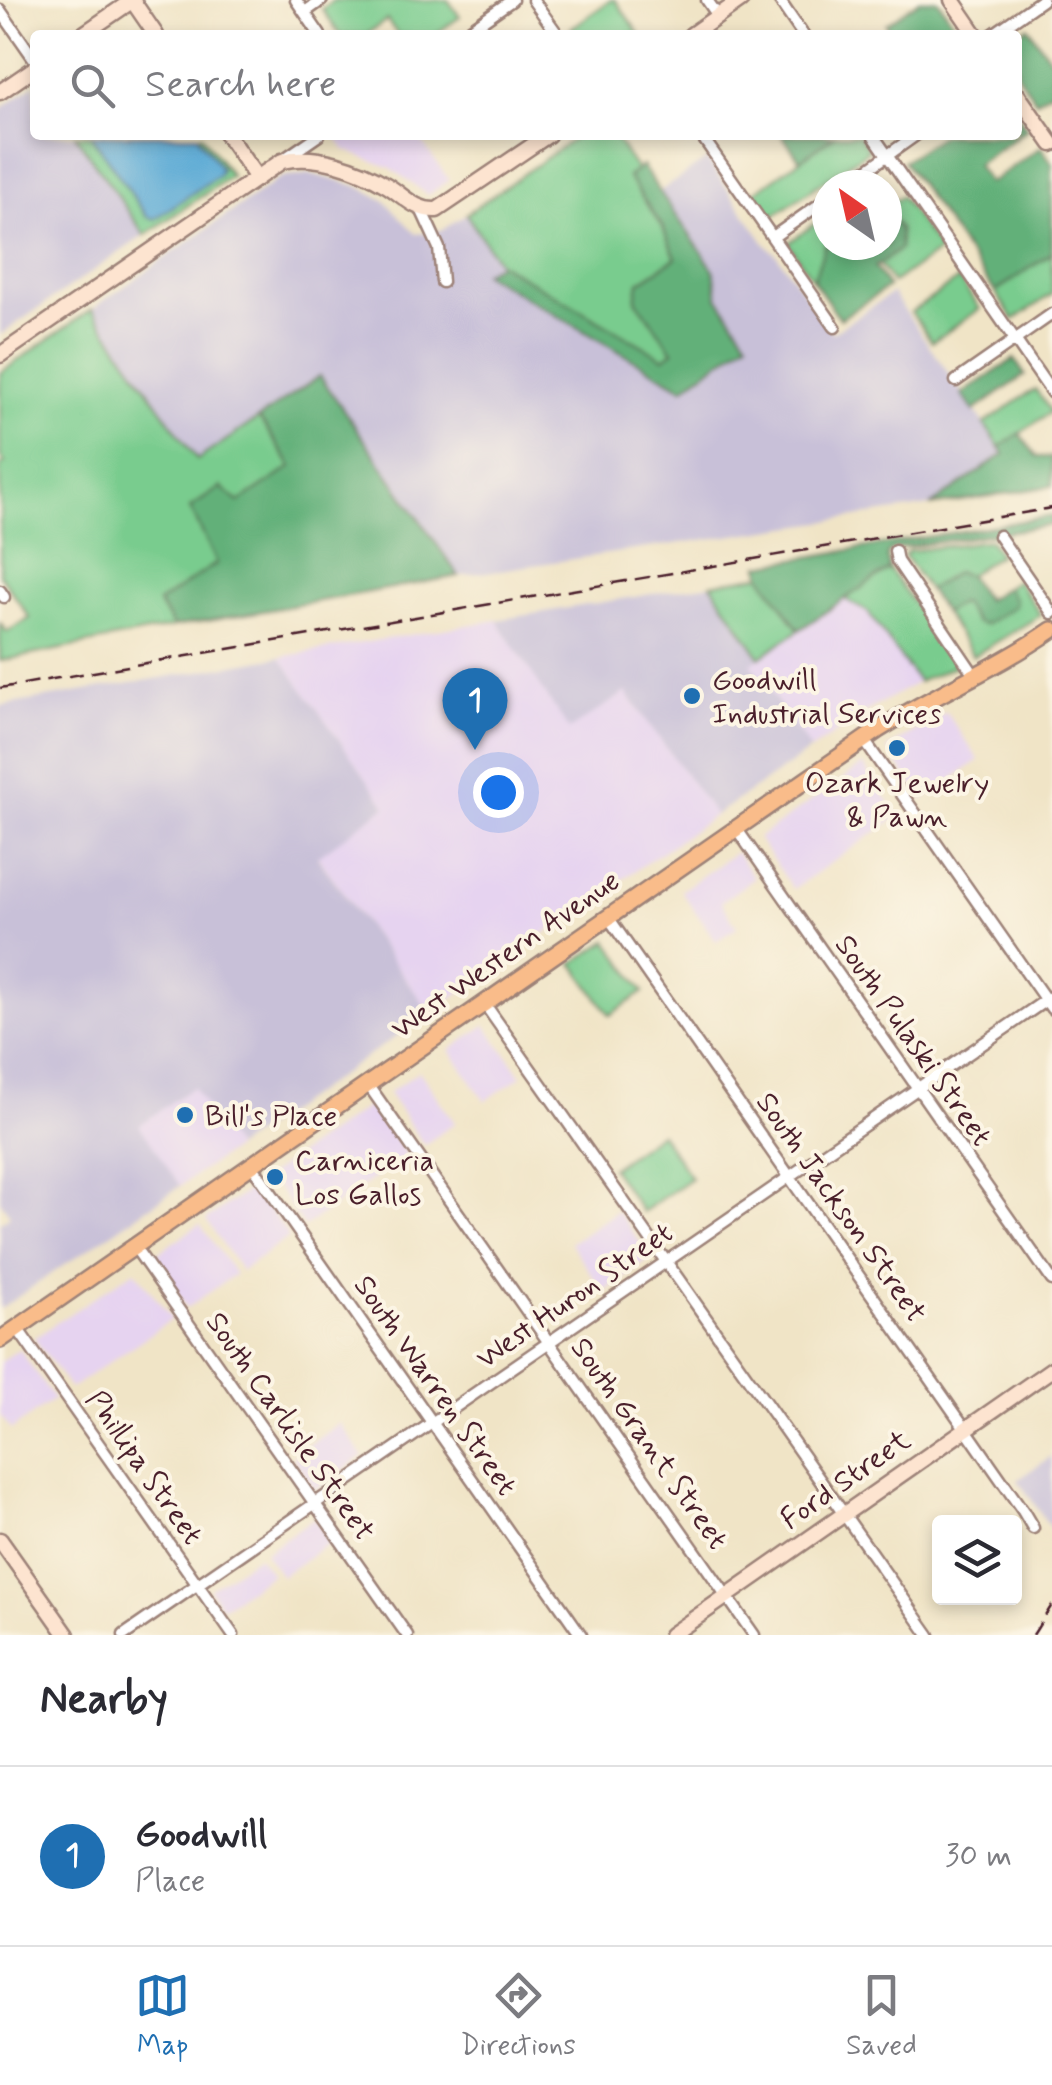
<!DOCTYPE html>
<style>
body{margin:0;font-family:Mynerve,sans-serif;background:#f2f2f3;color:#2b2b33}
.controls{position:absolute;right:30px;bottom:30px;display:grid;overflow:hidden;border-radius:10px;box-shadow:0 5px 15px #0003}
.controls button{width:90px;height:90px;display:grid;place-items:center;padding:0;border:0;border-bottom:2px solid #e1e1e2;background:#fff;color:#2b2b33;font:50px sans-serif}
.compass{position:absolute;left:812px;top:170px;width:90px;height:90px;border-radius:50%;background:#fff;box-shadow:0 5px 15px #0003;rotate:326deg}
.you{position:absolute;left:498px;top:792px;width:35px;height:35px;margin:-25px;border:8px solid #fff;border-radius:50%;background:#1a73e8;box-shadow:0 0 0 15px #1a73e833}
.badge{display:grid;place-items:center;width:65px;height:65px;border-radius:50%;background:#1f6fb2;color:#fff;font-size:32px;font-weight:700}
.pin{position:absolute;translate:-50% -82px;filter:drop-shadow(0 2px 5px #0008)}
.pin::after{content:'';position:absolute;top:52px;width:35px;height:30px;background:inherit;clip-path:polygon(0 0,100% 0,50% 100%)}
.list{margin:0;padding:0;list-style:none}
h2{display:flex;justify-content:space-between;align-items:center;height:130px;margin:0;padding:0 40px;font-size:42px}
h2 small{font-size:32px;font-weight:400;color:#7c7c81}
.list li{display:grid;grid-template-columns:65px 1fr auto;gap:30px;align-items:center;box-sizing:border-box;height:180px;padding:0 40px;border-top:2px solid #e1e1e2}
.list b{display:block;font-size:38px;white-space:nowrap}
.list p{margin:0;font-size:32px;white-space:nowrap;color:#7c7c81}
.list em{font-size:32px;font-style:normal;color:#7c7c81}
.icon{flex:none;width:55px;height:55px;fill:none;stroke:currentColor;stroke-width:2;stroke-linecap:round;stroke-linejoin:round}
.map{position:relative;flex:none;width:1052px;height:1635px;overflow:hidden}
.search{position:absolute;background:#fff;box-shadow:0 5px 15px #0003;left:30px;right:30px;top:30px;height:110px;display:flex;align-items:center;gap:25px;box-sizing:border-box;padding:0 35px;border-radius:10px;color:#7c7c81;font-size:38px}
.sheet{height:310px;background:#fff}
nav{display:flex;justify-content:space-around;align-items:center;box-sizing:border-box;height:140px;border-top:2px solid #e1e1e2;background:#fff;font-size:28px;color:#7c7c81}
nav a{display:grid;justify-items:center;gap:5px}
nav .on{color:#1f6fb2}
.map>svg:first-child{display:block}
</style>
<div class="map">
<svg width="1052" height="1635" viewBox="0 0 1052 1635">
<rect width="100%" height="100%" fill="#fcf5e5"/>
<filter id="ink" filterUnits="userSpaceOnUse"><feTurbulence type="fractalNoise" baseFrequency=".01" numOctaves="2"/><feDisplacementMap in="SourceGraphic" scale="20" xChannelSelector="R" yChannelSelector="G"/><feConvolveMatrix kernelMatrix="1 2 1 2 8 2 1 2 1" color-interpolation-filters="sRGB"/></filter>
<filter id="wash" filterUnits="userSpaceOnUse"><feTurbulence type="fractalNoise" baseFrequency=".0048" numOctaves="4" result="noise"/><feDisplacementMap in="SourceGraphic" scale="40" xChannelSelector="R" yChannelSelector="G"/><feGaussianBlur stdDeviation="2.25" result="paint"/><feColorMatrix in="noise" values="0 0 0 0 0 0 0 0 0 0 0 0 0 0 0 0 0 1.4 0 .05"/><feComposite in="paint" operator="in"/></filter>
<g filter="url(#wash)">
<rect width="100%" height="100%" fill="#f0e4c6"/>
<g fill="#e6d3f0">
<path d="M343 135H417L449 180 428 195 391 168 345 150 337 139Z"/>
<path d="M845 599 868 611 918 682 872 708 811 750 750 663Z"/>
<path d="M497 620 569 729 626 692 715 815 430 1013 317 856 386 806 280 657Z"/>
<path d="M946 712 979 760 923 800 887 749Z"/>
<path d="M863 765 899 816 793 889 758 838Z"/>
<path d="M736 852 754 878 721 902 737 927 716 941 681 891Z"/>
<path d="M486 1025 522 1076 485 1101 450 1050Z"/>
<path d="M419 1071 455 1123 424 1145 388 1093Z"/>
<path d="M194 1086 235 1148 180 1186 138 1125Z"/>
<path d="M368 1106 375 1108 407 1155 304 1227 269 1175Z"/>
<path d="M253 1187 289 1237 241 1271 206 1220Z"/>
<path d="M617 1211 651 1258 603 1291 570 1243Z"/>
<path d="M200 1224 235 1274 187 1308 152 1257Z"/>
<path d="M135 1270 172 1319 70 1389 34 1338Z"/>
<path d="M19 1349 54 1399 11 1430 0 1415V1362Z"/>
<path d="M340 1423 363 1456 315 1490 292 1457Z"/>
<path d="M314 1518 330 1542 281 1576 264 1553Z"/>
<path d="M258 1556 271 1574 222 1607 209 1589Z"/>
</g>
<g fill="#c8c0d8">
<path d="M35 84V135H75L145 235 0 335V109Z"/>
<path d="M707 159 766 245 777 255 832 333 892 293 1005 453 930 506 459 576 320 376 197 460 92 309 282 177 311 174 357 186 384 200 416 234 442 230 466 214 499 263 484 273 747 340 718 297 714 270 659 192Z"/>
<path d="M711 584 760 657 751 664 811 750 715 815 626 692 569 730 497 620Z"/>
<path d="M280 657 386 806 317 857 430 1013 235 1148 193 1087 139 1125 180 1186 0 1309V1223L10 1215 0 1201V706Z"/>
<path d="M1052 1456V1530L1018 1480Z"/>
</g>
<g fill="#79cc8e" stroke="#62765c" stroke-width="2.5">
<path d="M334 0H448L460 17 434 35H398L387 20 365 35H340L322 9Z"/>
<path d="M611 0H615L640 35H576L571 28Z"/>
<path d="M75 135H202L231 176 145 235Z"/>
<path d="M579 135H613L637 170 628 177 662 226 676 258 639 282 673 351 664 359 499 263 466 214Z"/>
<path d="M835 135H859L869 150 769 219 752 194Z"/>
<path d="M901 196 940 251 892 283 879 264 900 249 899 229 887 212V206Z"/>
<path d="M827 215V241L813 280 788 243Z"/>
<path d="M1052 253V294L1014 320 995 292Z"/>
<path d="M959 279 980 309 932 342 911 312Z"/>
<path d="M92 309 197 460 259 418 292 467 239 503 218 563 158 603 174 627 0 661V623L7 632 30 618 0 575V466L5 463 0 456V373Z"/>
<path d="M1035 389 1051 412 1000 447 984 424Z"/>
<path d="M990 540 999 555 968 575 956 572 928 590 904 555 909 551Z"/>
<path d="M889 569 957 665 918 682 868 612 845 599Z"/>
<path d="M761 575 799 630 760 657 711 584Z"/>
<path d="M1017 580 1041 615 973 656 944 613 959 603 963 604 976 623 1015 600 1006 587Z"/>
<path d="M608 941 644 992 610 1015 573 963Z"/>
<path d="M660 1133 691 1178 642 1212 611 1168Z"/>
</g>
<g fill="#62b079" stroke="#566852" stroke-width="2.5">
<path d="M920 0H938L962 35H893L886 24Z"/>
<path d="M1028 27 1052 61V90L1036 101 1017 74 1016 35Z"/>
<path d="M1017 114 1027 129 976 165 989 183 1041 147 1052 163V253L995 292 903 161 942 135H1017Z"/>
<path d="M782 135H835L800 160Z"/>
<path d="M642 166 714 270 718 297 748 341 683 388 483 273 499 263 664 358 673 351 636 300 639 282 676 258 662 226 628 177Z"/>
<path d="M887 212 899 229 900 249 875 267 888 287 840 319 813 280 827 241V245H887Z"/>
<path d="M1014 359 1025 375 974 411 962 394Z"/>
<path d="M320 376 459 576 174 627 158 603 217 563 190 508 221 487 239 502 292 467 259 418Z"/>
<path d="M1020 433 1037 457H1052V486L930 506 1004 454 1000 447Z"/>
<path d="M1052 516V525L893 549 887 554 889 569 799 630 761 575 760 565Z"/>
<path d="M956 572 968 575 986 600 1006 587 1015 600 1014 606 984 625 976 623 963 604 959 603 944 613 928 590Z"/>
</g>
<path fill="#5caad5" stroke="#536480" stroke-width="2.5" d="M91 135H197L221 169 219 175 155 219 147 217Z"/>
</g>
<g filter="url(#ink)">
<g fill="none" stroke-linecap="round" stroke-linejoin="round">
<g stroke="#9d8278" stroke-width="15">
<g id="street">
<path d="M296 0 320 35"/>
<path d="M533 0 558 35"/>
<path d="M707 0 718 16"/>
<path d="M779 0 803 35"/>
<path d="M0 10 35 60"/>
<path d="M305 12 322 0"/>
<path d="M462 35 512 0"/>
<path d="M992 35 1042 0"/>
<path d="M701 135 835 327"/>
<path d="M873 135 1052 393"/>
<path d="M287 157 319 135"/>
<path d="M846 185 916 135"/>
<path d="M421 209 439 248 442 282"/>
<path d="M773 237 827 199"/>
<path d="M956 381 1052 314"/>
<path d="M999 536 1052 613"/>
<path d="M895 551 897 561 975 676"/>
<path d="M0 591 4 597"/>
<path d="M864 740 1052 1009"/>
<path d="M736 828 1052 1280"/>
<path d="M608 917 1023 1511 1033 1528"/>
<path d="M484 1003 929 1635"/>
<path d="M367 1083 754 1635"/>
<path d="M251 1164 581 1635"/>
<path d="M134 1246 407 1635"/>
<path d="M17 1328 233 1635"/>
<path d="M124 1635 1052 996"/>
</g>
</g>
<g stroke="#9d8278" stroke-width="19">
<g id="secondary">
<path d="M132 0 156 35"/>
<path d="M952 0 976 35"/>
<path d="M82 35 133 0"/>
<path d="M691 35 741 0"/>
<path d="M0 92 35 68"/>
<path d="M1017 94 1052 144"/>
<path d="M227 135 257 178"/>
<path d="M0 355 282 161C316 153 359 168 388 186 405 197 416 211 437 210L548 135"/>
<path d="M0 1540 67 1635"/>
<path d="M671 1635 1052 1369"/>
</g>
</g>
<g stroke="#9d8278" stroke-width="20">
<path id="primary" d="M0 1340 878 730C935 694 997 668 1052 630"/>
</g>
<use href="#street" stroke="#fff" stroke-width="10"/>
<use href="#secondary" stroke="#fde4d0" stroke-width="14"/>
<use href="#primary" stroke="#f9bc8a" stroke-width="15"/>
<g stroke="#4a1f2b" stroke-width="2.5" stroke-dasharray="15 8" stroke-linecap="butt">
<path d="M0 688 1052 508"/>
<path d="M1033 1635 1052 1605"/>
</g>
</g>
</g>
<g fill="#1f6fb2" stroke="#fcf5e5" stroke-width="4">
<circle cx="692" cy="696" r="10"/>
<circle cx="897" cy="748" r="10"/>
<circle cx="185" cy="1115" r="10"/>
<circle cx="275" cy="1177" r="10"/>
</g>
<g text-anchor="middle" stroke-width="8" stroke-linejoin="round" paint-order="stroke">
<g font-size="30" fill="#4a1f2b" stroke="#fcf5e5" text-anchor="start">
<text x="712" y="689">Goodwill<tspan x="712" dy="34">Industrial Services</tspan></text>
<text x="897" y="792" text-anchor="middle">Ozark Jewelry<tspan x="897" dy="34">&amp; Pawn</tspan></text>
<text x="205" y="1125">Bill's Place</text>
<text x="295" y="1170">Carniceria<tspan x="295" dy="34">Los Gallos</tspan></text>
</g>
<g font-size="30" fill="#4a1f2b" stroke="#fcf5e5">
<text transform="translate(505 954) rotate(-35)" y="10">West Western Avenue</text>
<text transform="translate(914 1040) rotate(55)" y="10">South Pulaski Street</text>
<text transform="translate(842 1207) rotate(55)" y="10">South Jackson Street</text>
<text transform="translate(574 1295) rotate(-35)" y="10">West Huron Street</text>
<text transform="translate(436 1385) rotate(55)" y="10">South Warren Street</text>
<text transform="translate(291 1426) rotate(55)" y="10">South Carlisle Street</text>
<text transform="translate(650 1443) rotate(55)" y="10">South Grant Street</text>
<text transform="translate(145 1467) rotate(55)" y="10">Phillipa Street</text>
<text transform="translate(845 1479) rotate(-35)" y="10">Ford Street</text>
</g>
</g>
</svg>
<div class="controls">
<button><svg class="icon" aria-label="layers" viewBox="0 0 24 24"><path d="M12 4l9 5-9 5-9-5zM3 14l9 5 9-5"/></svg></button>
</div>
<svg class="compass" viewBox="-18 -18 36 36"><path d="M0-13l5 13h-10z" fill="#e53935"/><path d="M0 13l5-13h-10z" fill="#7c7c81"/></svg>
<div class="you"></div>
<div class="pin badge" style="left:475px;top:750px">1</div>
<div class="search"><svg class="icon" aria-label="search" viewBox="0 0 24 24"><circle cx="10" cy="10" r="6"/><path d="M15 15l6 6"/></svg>Search here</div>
</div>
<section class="sheet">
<h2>Nearby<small></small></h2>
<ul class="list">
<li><span class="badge">1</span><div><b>Goodwill</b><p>Place</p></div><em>30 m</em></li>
</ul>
</section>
<nav>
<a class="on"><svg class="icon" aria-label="map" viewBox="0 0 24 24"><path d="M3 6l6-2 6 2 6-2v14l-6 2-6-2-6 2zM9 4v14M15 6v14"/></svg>Map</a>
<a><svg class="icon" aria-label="directions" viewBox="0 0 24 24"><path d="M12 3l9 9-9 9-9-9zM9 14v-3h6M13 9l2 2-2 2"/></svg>Directions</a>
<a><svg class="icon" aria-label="saved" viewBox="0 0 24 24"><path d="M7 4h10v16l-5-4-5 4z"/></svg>Saved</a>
</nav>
